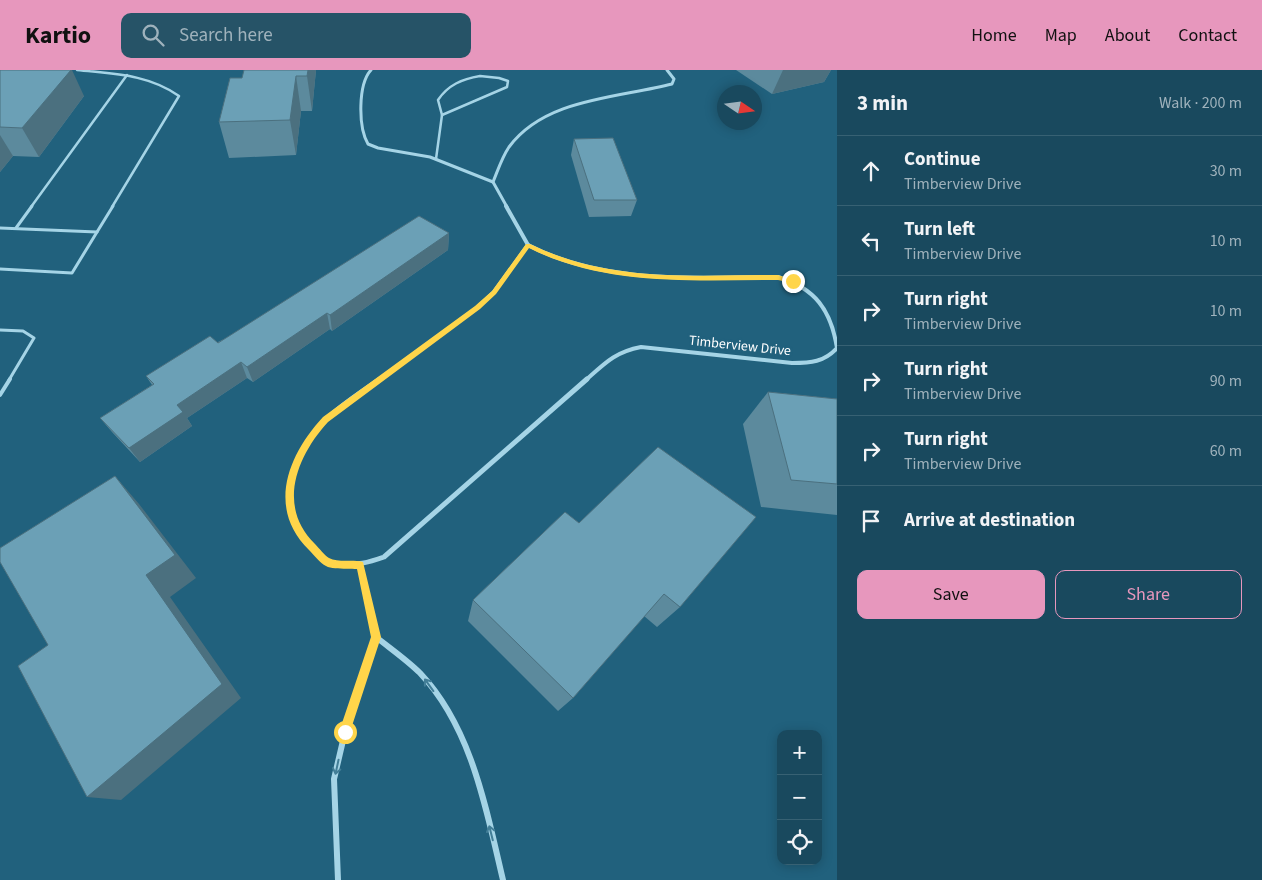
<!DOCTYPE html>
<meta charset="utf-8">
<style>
body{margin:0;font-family:"Source Sans 3",sans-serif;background:#265367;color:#f1f3f6}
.controls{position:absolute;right:15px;bottom:15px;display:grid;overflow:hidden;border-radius:10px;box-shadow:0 2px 12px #0003}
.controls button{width:45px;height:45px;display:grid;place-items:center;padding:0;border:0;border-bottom:1px solid #376173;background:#19495e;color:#f1f3f6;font:25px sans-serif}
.compass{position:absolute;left:717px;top:15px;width:45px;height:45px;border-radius:50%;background:#19495e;box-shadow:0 2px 12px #0003;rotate:103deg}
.stop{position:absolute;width:15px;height:15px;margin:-11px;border:4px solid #ffd54a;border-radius:50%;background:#fff}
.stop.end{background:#ffd54a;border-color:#fff;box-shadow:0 1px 5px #0008}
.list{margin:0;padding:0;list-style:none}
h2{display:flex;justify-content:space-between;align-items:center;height:65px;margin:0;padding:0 20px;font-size:21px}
h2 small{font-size:16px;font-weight:400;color:#9fb2bc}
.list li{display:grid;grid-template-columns:32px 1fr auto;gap:15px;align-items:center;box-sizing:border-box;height:70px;padding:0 20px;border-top:1px solid #376173}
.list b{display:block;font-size:19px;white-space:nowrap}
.list p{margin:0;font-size:16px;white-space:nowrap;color:#9fb2bc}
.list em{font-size:16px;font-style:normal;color:#9fb2bc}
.actions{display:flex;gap:10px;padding:15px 20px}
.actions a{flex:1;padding:11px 0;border:1px solid #e797bd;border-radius:10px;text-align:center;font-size:18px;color:#e797bd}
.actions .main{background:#e797bd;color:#111}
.icon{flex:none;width:28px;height:28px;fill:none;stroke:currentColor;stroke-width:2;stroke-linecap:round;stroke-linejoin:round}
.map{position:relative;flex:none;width:837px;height:810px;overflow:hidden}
header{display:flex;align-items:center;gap:30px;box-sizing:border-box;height:70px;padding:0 25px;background:#e797bd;color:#111}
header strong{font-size:24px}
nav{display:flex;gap:28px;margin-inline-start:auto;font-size:18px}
.search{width:350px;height:45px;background:#265367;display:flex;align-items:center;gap:12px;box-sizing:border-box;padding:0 18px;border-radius:10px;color:#9fb2bc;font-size:19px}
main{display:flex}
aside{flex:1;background:#19495e}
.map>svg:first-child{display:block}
</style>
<header>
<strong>Kartio</strong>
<div class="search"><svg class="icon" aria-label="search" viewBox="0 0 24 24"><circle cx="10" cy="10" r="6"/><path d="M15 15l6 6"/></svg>Search here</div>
<nav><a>Home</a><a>Map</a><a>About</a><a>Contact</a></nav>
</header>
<main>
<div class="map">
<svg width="837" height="810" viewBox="0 0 837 810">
<rect width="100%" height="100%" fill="#21617d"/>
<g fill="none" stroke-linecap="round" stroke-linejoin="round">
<g stroke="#a5d4e6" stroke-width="2.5">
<path d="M77 0C113 4 148 4 179 26L112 137"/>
<path d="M480 6 499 8 508 11 507 17 442 45 438 30C448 15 462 9 480 6Z"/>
<path d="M436 89 442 45"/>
<path d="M31 137 127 5"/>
</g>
<g stroke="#a5d4e6" stroke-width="3">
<path d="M0 158 97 162 113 136"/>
<path d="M16 158 32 136"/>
<path d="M0 199 72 203 97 162"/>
<path d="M0 260 23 261 34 268 9 310"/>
</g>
<path stroke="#a5d4e6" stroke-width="4" d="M0 325 10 309"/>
<g stroke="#a5d4e6" stroke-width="3">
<path d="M371 0C358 14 358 57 368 74L378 78 430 87 493 112"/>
<path d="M507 137 493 112C498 100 502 87 509 77 545 28 618 28 672 14L674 9 667 0"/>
</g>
<g stroke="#a5d4e6" stroke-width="4">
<path d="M506 136 528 175"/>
<path d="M528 175C605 215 694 207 778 207 815 218 831 240 837 278 824 292 811 293 792 293L641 277C615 282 605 293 586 310"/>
<path d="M378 310 478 237 494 222 528 175"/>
</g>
<g stroke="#a5d4e6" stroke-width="5">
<path d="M380 309C353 328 324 345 307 374 284 411 280 450 314 480 318 484 324 491 328 493 331 494 337 494 340 494 358 495 367 493 384 487L587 309"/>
<path d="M360 495 368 530"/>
</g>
<g stroke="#a5d4e6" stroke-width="6">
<path d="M376 567C391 579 407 590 420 603 472 658 486 739 503 810"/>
<path d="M338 810 334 709 345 662 376 567 368 529"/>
</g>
</g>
<g fill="#5c8a9d">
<path d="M0 0 84 26 39 87 13 86 0 102Z"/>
<path d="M316 0 312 41H301L296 85 229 88 219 52 242 8Z"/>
<path d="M736 0H831L824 12 772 24Z"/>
<path d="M574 69 637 130 631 146 589 147 571 85Z"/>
<path d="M449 163 448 180 332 261 330 259 253 312 247 308 187 348 192 356 140 392 112 362 100 348 152 315 146 306Z"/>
<path d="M768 322 837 329V445L761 437 743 354Z"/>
<path d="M565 442 680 537 657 557 644 546 573 628 558 641 468 551 473 530Z"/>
</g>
<g fill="#4b707f">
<path d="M71 0H72L84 26 39 87 22 58Z"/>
<path d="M308 0H316L312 41 307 6Z"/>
<path d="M783 0H831L824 12 772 24Z"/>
<path d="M296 6 301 41 296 85 290 50Z"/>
<path d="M0 65 13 86 0 102Z"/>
<path d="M449 163 448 180 332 261 330 245Z"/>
<path d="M327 243 330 259 253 312 247 297Z"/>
<path d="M241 292 247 308 187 348 192 356 140 392 129 378 177 335Z"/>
<path d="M115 406 139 434 196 508 170 527 241 628 121 730 87 727 146 505Z"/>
</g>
<g fill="#6ba0b6" stroke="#4b707f">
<path d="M0 0H71L22 58 0 57Z"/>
<path d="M244 0H308L307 6H296L290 50 219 52 230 8H242Z"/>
<path d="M613 68 637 130H594L574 69Z"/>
<path d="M419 146 449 163 330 245 327 243 247 297 241 292 177 335 183 342 129 378 100 348 154 314 146 306 210 266 218 273Z"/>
<path d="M768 322 837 329V414L791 410Z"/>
<path d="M658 377 756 447 680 537 664 524 573 628 473 530 565 442 579 453Z"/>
<path d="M115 406 175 485 146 505 222 614 87 727 18 596 48 575 0 492V478Z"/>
</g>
<defs><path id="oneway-shaft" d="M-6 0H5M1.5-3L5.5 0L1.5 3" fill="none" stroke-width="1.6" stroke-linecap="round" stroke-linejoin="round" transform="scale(1.25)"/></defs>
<g stroke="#427e97">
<use href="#oneway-shaft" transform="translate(429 615) rotate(-126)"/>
<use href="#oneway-shaft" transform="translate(337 697) rotate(102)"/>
<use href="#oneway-shaft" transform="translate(491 763) rotate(-104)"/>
</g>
<path fill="#ffd54a" d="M526 174H530C610 213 692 205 778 205L796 211 793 213 778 210C694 210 607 217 529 178L496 224 480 239 328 352C296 387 277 437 315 474 320 479 324 485 329 488 338 493 353 489 363 492L381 567 350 662 348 665 345 667 341 665 339 662 371 567 357 499C348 498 333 500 326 496 320 493 314 485 309 480 267 439 287 386 323 347L475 236 492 221Z"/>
<g text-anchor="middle" stroke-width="5" stroke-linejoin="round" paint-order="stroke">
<g font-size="14" fill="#fff" stroke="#21617d">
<text transform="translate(740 275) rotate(6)" y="5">Timberview Drive</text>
</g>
</g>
</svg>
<div class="controls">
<button>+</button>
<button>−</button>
<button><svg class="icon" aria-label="locate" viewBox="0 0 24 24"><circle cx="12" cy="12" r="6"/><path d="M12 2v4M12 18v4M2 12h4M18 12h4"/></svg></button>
</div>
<svg class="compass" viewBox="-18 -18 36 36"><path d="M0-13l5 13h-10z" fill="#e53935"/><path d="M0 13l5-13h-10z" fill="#9fb2bc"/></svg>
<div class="stop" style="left:345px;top:662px"></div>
<div class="stop end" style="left:793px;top:211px"></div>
</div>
<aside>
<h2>3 min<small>Walk · 200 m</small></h2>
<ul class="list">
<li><svg class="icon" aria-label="ahead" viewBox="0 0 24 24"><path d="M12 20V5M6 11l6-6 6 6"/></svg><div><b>Continue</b><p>Timberview Drive</p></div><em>30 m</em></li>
<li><svg class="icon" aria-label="left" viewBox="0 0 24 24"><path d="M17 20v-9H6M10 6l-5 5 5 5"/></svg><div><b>Turn left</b><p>Timberview Drive</p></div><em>10 m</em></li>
<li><svg class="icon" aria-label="right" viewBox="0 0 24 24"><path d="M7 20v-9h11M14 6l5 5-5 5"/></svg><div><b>Turn right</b><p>Timberview Drive</p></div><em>10 m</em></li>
<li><svg class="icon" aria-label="right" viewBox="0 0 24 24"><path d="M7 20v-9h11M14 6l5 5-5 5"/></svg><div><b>Turn right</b><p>Timberview Drive</p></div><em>90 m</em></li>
<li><svg class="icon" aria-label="right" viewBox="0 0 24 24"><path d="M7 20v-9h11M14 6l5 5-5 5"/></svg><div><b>Turn right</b><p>Timberview Drive</p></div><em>60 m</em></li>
<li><svg class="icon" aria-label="arrive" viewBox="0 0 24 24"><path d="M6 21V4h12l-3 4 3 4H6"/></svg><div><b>Arrive at destination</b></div></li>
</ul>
<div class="actions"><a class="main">Save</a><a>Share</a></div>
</aside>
</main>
